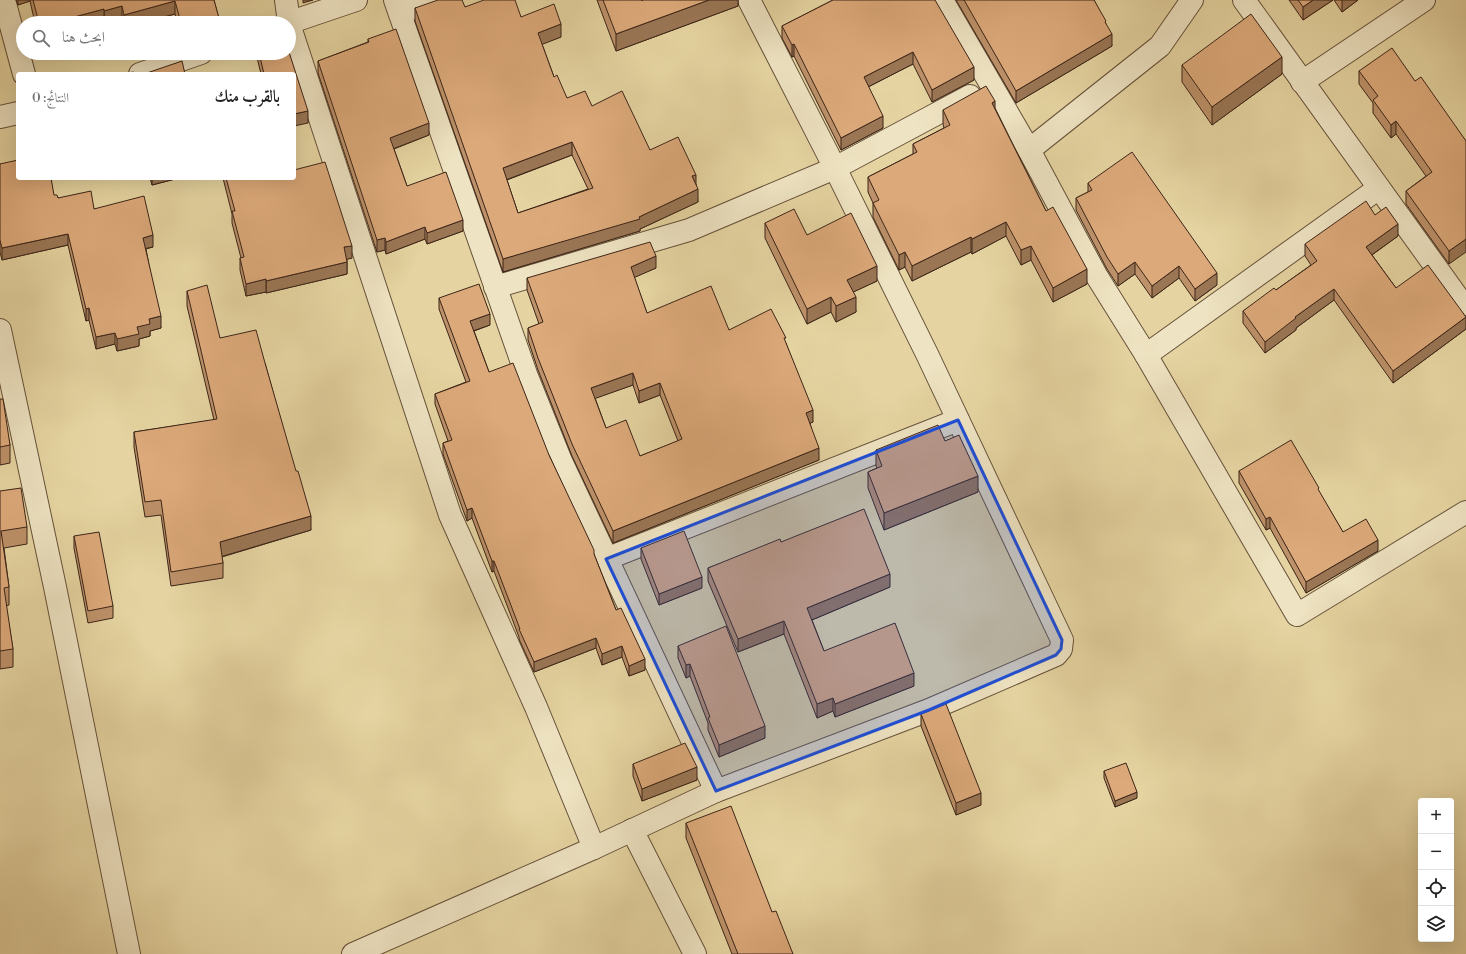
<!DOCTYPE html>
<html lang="ar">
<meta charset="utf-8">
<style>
body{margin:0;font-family:"Libre Bodoni",Amiri,serif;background:#f2f2f2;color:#222;direction:rtl}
.controls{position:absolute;right:12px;bottom:12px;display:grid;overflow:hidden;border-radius:4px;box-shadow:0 4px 16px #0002}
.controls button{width:36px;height:36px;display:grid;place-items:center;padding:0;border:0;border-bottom:1px solid #e0e0e0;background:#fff;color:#222;font:20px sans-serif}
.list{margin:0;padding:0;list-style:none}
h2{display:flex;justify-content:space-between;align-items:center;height:52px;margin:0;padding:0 16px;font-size:17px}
h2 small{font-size:13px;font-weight:400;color:#767676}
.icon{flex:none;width:22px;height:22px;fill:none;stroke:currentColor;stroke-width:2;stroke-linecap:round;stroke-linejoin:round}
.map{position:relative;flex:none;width:1466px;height:954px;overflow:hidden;direction:ltr}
.search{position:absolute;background:#fff;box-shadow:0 4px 16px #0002;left:16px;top:16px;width:280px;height:44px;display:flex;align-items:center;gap:10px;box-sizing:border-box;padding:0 14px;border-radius:22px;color:#767676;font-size:15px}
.panel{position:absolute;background:#fff;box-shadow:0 4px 16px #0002;left:16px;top:72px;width:280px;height:108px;border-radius:4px;direction:rtl}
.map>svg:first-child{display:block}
</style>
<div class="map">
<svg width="1466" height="954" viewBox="0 0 1466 954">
<rect width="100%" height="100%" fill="#e5d4a1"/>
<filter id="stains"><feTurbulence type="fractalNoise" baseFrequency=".005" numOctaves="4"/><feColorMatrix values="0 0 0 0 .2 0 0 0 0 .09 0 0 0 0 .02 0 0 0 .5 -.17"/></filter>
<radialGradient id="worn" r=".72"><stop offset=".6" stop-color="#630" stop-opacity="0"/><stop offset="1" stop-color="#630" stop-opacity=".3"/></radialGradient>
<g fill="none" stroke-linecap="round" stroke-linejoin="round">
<g stroke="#66513a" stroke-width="24">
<g id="minor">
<path d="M4 0 24 74"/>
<path d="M286 0 289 23"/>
<path d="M395 0 526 374 561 461 716 791"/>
<path d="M942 0 1029 150 1096 275 1146 355 1297 615 1466 512"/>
<path d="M1244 0 1466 309"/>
<path d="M400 13 436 0"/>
<path d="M288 23 356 0"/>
<path d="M289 24 450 515 536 707 594 848"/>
<path d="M140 74 201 53"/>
<path d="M1302 82 1424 0"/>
<path d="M0 117 18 113"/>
<path d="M1029 150 1160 46 1192 0"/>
<path d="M495 287 689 230 835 168 970 96"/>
<path d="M0 330 55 587 129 954"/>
<path d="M1146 355 1379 188"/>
<path d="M606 559 958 420"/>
<path d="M632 830 695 954"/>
<path d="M353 954 594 848 716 791 929 710 1056 655 1061 649 1062 640 927 354 835 168 749 0"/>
</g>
</g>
<use href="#minor" stroke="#eee3c2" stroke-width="22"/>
</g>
<g fill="#bd9169" stroke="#3c2518" fill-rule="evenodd">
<path d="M16 0H214L220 23H178L175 14 141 23H123L122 18 105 23H104V22L99 23H35L30 1 18 5Z"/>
<path d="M597 0H642V1L738 0V6L616 51Z"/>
<path d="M833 0 974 80 932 102 913 64 868 87 883 128 841 150 794 56 792 57 782 38V26Z"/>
<path d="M956 0H1094L1106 24 1112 46 1016 103Z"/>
<path d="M1289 0H1333L1303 20Z"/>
<path d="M1334 0H1358L1342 12Z"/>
<path d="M465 7 521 17 561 37 542 44 554 77 567 98 592 106 650 150 696 184 698 202 640 229V231L503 272 415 21V8ZM572 155 588 189 518 213 507 180Z"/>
<path d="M368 39 429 135 394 149 407 186 463 231 427 244 425 239 386 254 385 250 377 252 318 73V61L368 42Z"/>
<path d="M256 53H289L308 123 294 74H261Z"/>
<path d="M1182 65 1282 74 1212 125 1182 82Z"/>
<path d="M1359 71 1415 81 1466 141 1449 264 1406 204V191L1426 176 1396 134 1391 138 1373 113V103L1359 84Z"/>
<path d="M995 108 1046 211 1087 284 1053 302 1031 260 1021 265 1006 236 972 254 971 252 912 281 905 267 899 270 873 217V203L868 192V177L913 154V144L944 128 943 124V110Z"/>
<path d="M0 164 58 198 94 209 153 247 146 249 161 328 150 331V336L139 339V346L117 351 115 344 96 349 89 320 86 321 68 245 2 260 0 252Z"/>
<path d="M150 178H179L152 185Z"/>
<path d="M223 178H294L352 258 347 259V274L266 293V292L246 296 240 270V258H241L232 223V214Z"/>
<path d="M1088 183 1217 285 1195 301 1179 278 1152 298 1135 274 1118 286 1107 269 1076 210V198L1088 192Z"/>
<path d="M765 223 807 235 877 281 853 292 856 312 836 322 831 312 807 324 765 238Z"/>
<path d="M1398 236 1372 255 1396 288 1466 316V329L1393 383 1334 300 1296 328V330L1265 353 1243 323V311L1276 290 1311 265 1305 256V244Z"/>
<path d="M656 268 634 277 647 313 729 330 786 343 813 422 810 423 819 460 613 543 572 456 538 370 528 340V328L539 324 527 290V278ZM633 385 639 403 660 395 678 441 640 456 606 428 595 398Z"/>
<path d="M187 291 220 338 265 363 311 530 222 557 223 563V578L171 586 161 515 145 517 134 447V432L214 420 187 306Z"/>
<path d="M439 298 490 325 474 331 489 372 549 455 594 554 616 610 645 670 629 676 622 657 602 665 596 648 534 672 519 639V637L494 571 492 572 472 518 467 521 443 454V443L448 441 435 404V394L466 382 439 309Z"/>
<path d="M0 399 10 445V463L0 465Z"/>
<path d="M945 441 978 492 884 530 868 488V472L877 468 876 466V450Z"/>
<path d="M1239 471 1319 492 1343 532 1378 551 1306 593 1270 528 1266 530 1239 483Z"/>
<path d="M0 491 27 527V544L4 548 9 587V605L6 606 13 649V667L0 669Z"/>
<path d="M74 536 113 606V618L88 623 74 548Z"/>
<path d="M781 542 890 587 812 620 824 651 914 686 835 717 833 711 817 718 784 634 738 652 708 581V568Z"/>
<path d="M641 548 702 588 659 605 641 559Z"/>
<path d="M678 646 765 738 719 757 708 730V723L690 676 686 678 678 658Z"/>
<path d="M921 714 981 805 956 815 921 726Z"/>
<path d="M633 764 697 780 642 801 633 776Z"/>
<path d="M1104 771 1137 798 1115 807 1104 778Z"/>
<path d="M686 823 772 912 793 954H732L686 838Z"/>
</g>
<g fill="#9a7655" stroke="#3c2518">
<path d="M18 0H30V1L18 5Z"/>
<path d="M303 0H313L303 3Z"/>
<path d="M709 0H738V6L616 51V34Z"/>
<path d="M1313 0H1333L1303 20V7Z"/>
<path d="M1342 0H1358L1342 12Z"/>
<path d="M175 1V14L141 23H124V15Z"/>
<path d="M122 6V18L104 23V11Z"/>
<path d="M104 9V22L99 23H52Z"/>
<path d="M561 24V37L538 46V33Z"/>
<path d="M1112 34V46L1016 103V91Z"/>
<path d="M794 44V56L792 57V45Z"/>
<path d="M913 52V64L864 89V77Z"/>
<path d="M1282 57V74L1212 125V107Z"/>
<path d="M974 67V80L932 102V90Z"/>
<path d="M995 101V116L992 103Z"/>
<path d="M308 111V123L294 126V114Z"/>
<path d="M883 116V128L841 150V138Z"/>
<path d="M1396 121V134L1391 138V125Z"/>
<path d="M429 123V135L390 150V138Z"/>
<path d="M572 142V155L503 181V168Z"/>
<path d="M696 175V187L692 176Z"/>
<path d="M152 178H179L152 185Z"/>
<path d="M698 189V202L640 229V231L503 272V259L639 217Z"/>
<path d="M463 220V231L427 244V233Z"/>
<path d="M1006 222V236L972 254V239Z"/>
<path d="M1398 224V236L1366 259V247Z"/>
<path d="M425 227V239L386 254V242Z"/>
<path d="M68 234V245L2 260V248Z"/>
<path d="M153 235V247L143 249V238Z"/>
<path d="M971 237V252L912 281V266Z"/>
<path d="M385 238V250L377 252V240Z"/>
<path d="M1466 239V252L1449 264V251Z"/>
<path d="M352 246V258L344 260V247Z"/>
<path d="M1031 246V260L1021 265V250Z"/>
<path d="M905 252V267L899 270V255Z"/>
<path d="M656 256V268L631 279V267Z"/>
<path d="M347 262V274L266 293V281Z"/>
<path d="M1135 262V274L1118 286V274Z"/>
<path d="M877 266V281L847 295V280Z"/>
<path d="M1179 266V278L1152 298V286Z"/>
<path d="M1087 269V284L1053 302V288Z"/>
<path d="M1217 273V285L1195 301V289Z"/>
<path d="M266 279V292L246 296V284Z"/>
<path d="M1334 289V300L1296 328V330L1265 353V342L1295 317Z"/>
<path d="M831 297V312L807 324V309Z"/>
<path d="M856 297V312L836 322V306Z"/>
<path d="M89 308V320L86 321V309Z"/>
<path d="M490 314V325L470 332V321Z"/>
<path d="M161 316V328L150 331V336L139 339V346L117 351V339L149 319Z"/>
<path d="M1466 317V329L1393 383V371Z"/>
<path d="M115 333V344L96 349V337Z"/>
<path d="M633 373V385L591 400V388Z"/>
<path d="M660 383V395L639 403V391Z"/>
<path d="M813 410V422L806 425V413Z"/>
<path d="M819 448V460L613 543V531Z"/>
<path d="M978 476V492L884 530V513Z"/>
<path d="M472 508V518L467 521V510Z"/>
<path d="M311 516V530L220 557V542Z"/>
<path d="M1270 517V528L1266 530V519Z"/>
<path d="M1378 540V551L1306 593V582Z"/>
<path d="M492 561H494V571L492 572Z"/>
<path d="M890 574V587L807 622V608Z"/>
<path d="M702 577V588L659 605V594Z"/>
<path d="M784 621V634L738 652V639Z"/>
<path d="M596 638V648L534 672V662Z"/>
<path d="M622 646V657L602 665V654Z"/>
<path d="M645 659V670L629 676V666Z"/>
<path d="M690 664V676L686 678V665Z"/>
<path d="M914 673V686L835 717V704Z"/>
<path d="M833 698V711L817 718V704Z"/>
<path d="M765 726V738L719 757V745Z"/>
<path d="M697 767V780L642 801V789Z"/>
<path d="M1137 792V798L1115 807V801Z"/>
<path d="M981 793V805L956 815V803Z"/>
</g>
<g fill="#dca97a" stroke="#3c2518" fill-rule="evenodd">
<path d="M33 0H214L220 22 217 23H181L175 1 124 15 122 6 104 11V9L52 23H39Z"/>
<path d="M438 0H462L465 7 484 0H515L521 17 554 4 561 24 538 33 554 77 557 75 567 98 585 91 592 106 622 91 650 150 678 137 696 175 692 176 698 189 639 217 640 219 503 259 415 8ZM572 142 593 188 518 213 503 168Z"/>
<path d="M603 0H642V1L643 0H709L616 34Z"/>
<path d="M833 0H935L974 67 932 90 913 52 864 77 883 116 841 138 794 44 792 45 782 26Z"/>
<path d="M964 0H1094L1106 21 1105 22 1112 34 1016 91Z"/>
<path d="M1298 0H1313L1303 7Z"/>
<path d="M1251 14 1282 57 1212 107 1182 65Z"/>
<path d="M396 29 429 123 390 138 407 186 446 172 463 220 427 233 425 227 386 242 385 238 377 240 318 61 369 42 368 39Z"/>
<path d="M1392 48 1415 81 1421 77 1466 141V239L1449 251 1406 191 1432 172 1396 121 1391 125 1373 100 1378 96 1359 71Z"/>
<path d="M289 52 308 111 294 114V74H264L259 53H289Z"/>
<path d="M182 61 185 74H140H144Z"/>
<path d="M133 72 138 74H129V73Z"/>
<path d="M986 86 995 101 992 103 1046 211 1053 207 1087 269 1053 288 1031 246 1021 250 1006 222 972 239 971 237 912 266 905 252 899 255 873 203 879 200 868 177 917 152 913 144 950 125 943 110Z"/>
<path d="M1132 152 1217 273 1195 289 1179 266 1152 286 1135 262 1118 274 1107 257 1076 198 1092 190 1088 183Z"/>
<path d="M18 160V178H51L54 195H57L58 198 91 191 94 209 144 196 153 235 143 238 161 316 149 319 150 324 137 327 139 334 117 339 115 333 96 337 89 308 86 309 68 234 2 248 0 240V164Z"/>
<path d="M325 162 352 246 344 247 347 262 266 281V279L246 284 240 258 244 257 232 211H235L226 178H294V170Z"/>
<path d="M1366 201 1375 215 1386 207 1398 224 1366 247 1396 288 1428 265 1466 317 1393 371 1334 289 1295 317 1296 318 1265 342 1243 311 1274 288 1276 290 1317 261 1305 244Z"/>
<path d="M794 209 807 235 851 213 877 266 847 280 856 297 836 306 831 297 807 309 765 223Z"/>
<path d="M650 242 656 256 631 267 647 313 711 286 729 330 771 309 786 338H784L813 410 806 413 819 448 613 531 572 444 538 358 528 328 543 322 527 278ZM633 373 639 391 660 383 682 439 640 456 626 420 606 428 591 388Z"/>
<path d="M479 284 490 314 470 321 489 372 513 363 549 455 594 550V554L616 610 621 608 645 659 629 666 622 646 602 654 596 638 534 662 519 629H520L494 561H492L472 508 467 510 443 443 452 440 435 394 470 381 439 298Z"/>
<path d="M207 285 220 338 256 330 265 363 296 471H298L311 516 220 542 223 563 171 572 161 500 145 502 134 432 217 419 187 291Z"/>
<path d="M0 399H3L10 445 0 447Z"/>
<path d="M938 425 945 441 959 435 978 476 884 513 868 472 882 466 876 450Z"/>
<path d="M1291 440 1319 488 1318 489 1343 532 1366 519 1378 540 1306 582 1270 517 1266 519 1239 471Z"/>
<path d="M21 488 27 527 1 531 9 587 4 588 13 649 0 651V491Z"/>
<path d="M864 509 890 574 807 608 824 651 895 623 914 673 835 704 833 698 817 704 784 621 738 639 708 568 780 539 781 542Z"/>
<path d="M684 531 702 577 659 594 641 548Z"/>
<path d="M99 532 113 606 88 611 74 536Z"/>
<path d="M726 626 765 726 719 745 708 718 710 717 690 664 686 665 678 646Z"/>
<path d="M946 704 981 793 956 803 921 714Z"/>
<path d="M685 743 697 767 642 789 633 764Z"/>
<path d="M1126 763 1137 792 1115 801 1104 771Z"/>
<path d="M731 806 772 912 776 911 793 954H738L686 823Z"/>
</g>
<path fill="#1d4ed8" fill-opacity="0.2" stroke="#1d4ed8" stroke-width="3" stroke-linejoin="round" d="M958 420 1062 640 1061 649 1056 655 929 710 716 791 606 559Z"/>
<rect width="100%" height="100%" filter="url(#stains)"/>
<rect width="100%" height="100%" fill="url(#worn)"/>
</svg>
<div class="controls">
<button>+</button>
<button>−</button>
<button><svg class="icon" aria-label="locate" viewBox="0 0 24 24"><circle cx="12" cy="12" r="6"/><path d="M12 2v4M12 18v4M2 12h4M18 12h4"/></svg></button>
<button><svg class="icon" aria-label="layers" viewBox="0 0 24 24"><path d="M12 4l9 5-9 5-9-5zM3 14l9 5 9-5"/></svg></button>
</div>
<div class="search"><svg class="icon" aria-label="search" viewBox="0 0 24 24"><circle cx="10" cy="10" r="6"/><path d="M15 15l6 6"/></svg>ابحث هنا</div>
<section class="panel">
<h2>بالقرب منك<small>النتائج: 0</small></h2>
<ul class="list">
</ul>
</section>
</div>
